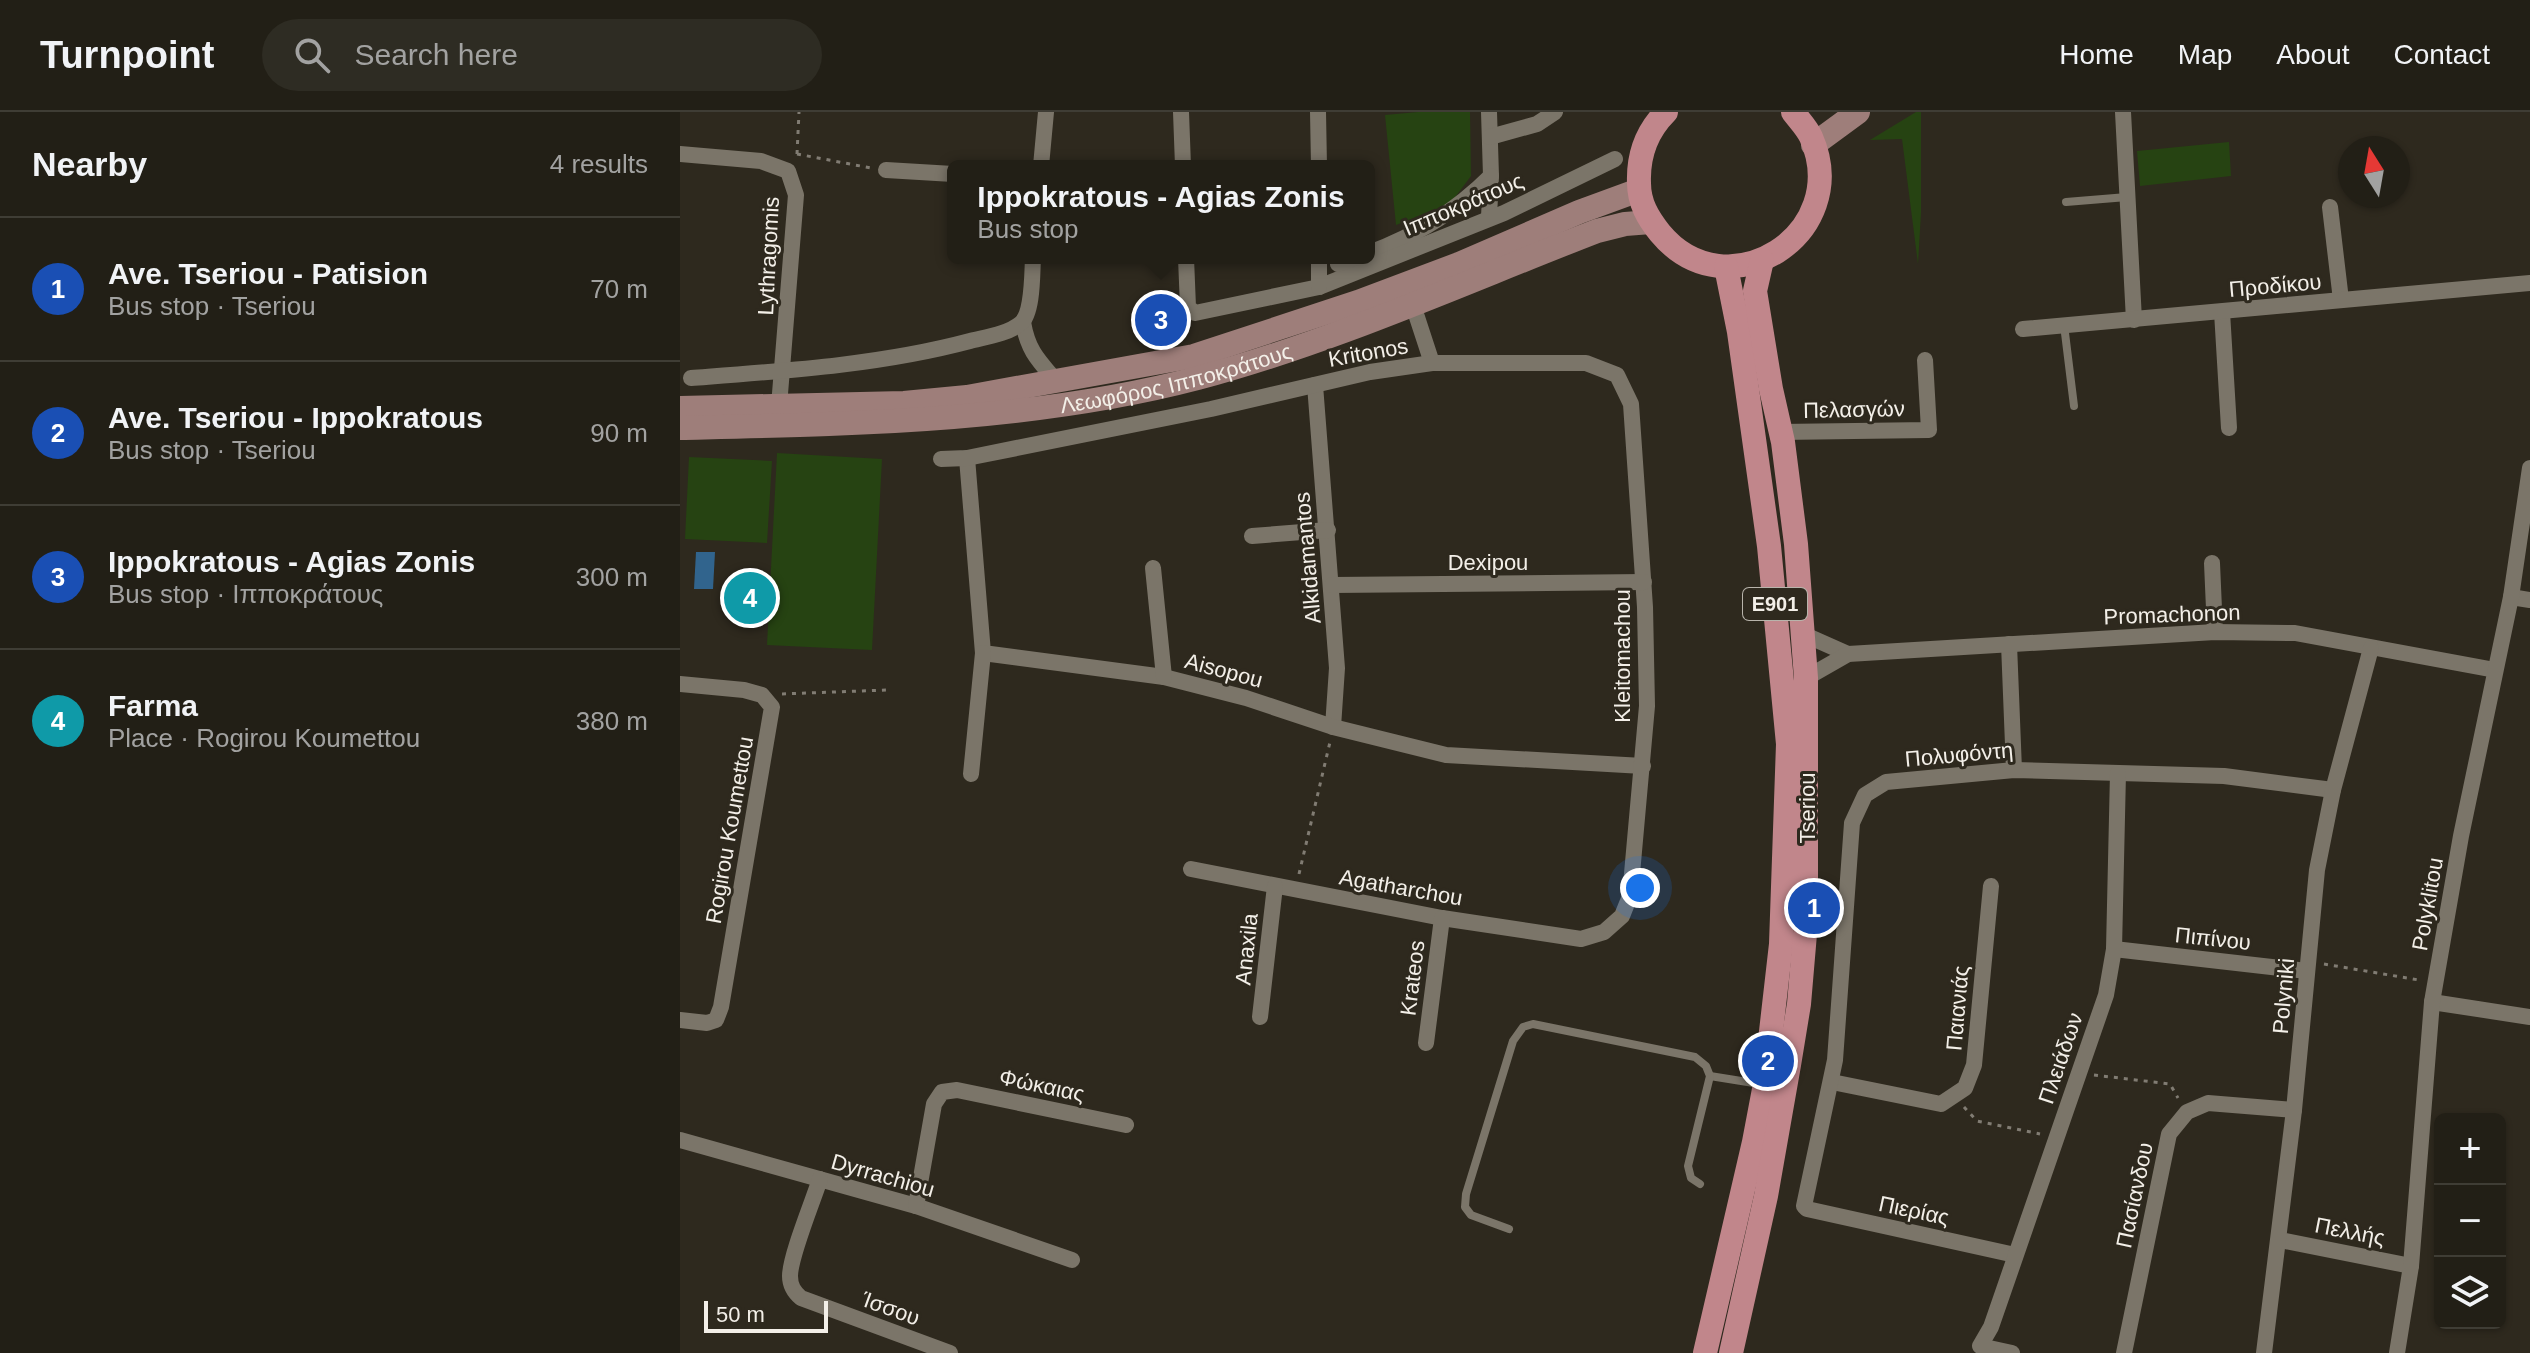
<!DOCTYPE html>
<meta charset="utf-8">
<style>
body{margin:0;font-family:Arial,sans-serif;background:#2e2c23;color:#f1f3f6}
.controls{position:absolute;right:24px;bottom:24px;display:grid;overflow:hidden;border-radius:12px;box-shadow:0 2px 6px #0004}
.controls button{width:72px;height:72px;display:grid;place-items:center;padding:0;border:0;border-bottom:2px solid #3f3d35;background:#221f16;color:#f1f3f6;font:40px sans-serif}
.compass{position:absolute;left:1658px;top:24px;width:72px;height:72px;border-radius:50%;background:#221f16;box-shadow:0 2px 6px #0004;rotate:349deg}
.scale{position:absolute;left:24px;bottom:20px;width:124px;box-sizing:border-box;padding-left:8px;border:4px solid #f3efe8;border-top:0;font-size:22px;line-height:28px;white-space:nowrap;color:#f3efe8;-webkit-text-stroke:6px #2e291e;paint-order:stroke}
.you{position:absolute;left:960px;top:776px;width:28px;height:28px;margin:-20px;border:6px solid #fff;border-radius:50%;background:#1a73e8;box-shadow:0 0 0 12px #1a73e833}
.badge{display:grid;place-items:center;width:52px;height:52px;border-radius:50%;background:#ff85df;color:#fff;font-size:26px;font-weight:700}
.pin{position:absolute;translate:-50% -50%;border:4px solid #fff;box-shadow:0 2px 8px #0006}
.popup{position:absolute;left:267px;top:48px;width:428px;height:104px;box-sizing:border-box;display:grid;place-content:center;border-radius:12px;background:#221f16;filter:drop-shadow(0 2px 6px #0005);font-size:26px;white-space:nowrap;color:#a2a2a1}
.popup b{font-size:30px;color:#f1f3f6}
.popup::after{content:'';position:absolute;left:50%;top:100%;margin-left:-16px;border:16px solid transparent;border-top-color:#221f16}
.list{margin:0;padding:0;list-style:none}
h2{display:flex;justify-content:space-between;align-items:center;height:104px;margin:0;padding:0 32px;font-size:34px}
h2 small{font-size:26px;font-weight:400;color:#a2a2a1}
.list li{display:grid;grid-template-columns:52px 1fr auto;gap:24px;align-items:center;box-sizing:border-box;height:144px;padding:0 32px;border-top:2px solid #3f3d35}
.list b{display:block;font-size:30px;white-space:nowrap}
.list p{margin:0;font-size:26px;white-space:nowrap;color:#a2a2a1}
.list em{font-size:26px;font-style:normal;color:#a2a2a1}
.icon{flex:none;width:44px;height:44px;fill:none;stroke:currentColor;stroke-width:2;stroke-linecap:round;stroke-linejoin:round}
.map{position:relative;flex:none;width:1850px;height:1241px;overflow:hidden}
header{display:flex;align-items:center;gap:48px;box-sizing:border-box;height:112px;padding:0 40px;background:#221f16;border-bottom:2px solid #3f3d35}
header strong{font-size:38px}
nav{display:flex;gap:44px;margin-inline-start:auto;font-size:28px}
.search{width:560px;height:72px;background:#2e2c23;display:flex;align-items:center;gap:20px;box-sizing:border-box;padding:0 28px;border-radius:44px;color:#a2a2a1;font-size:30px}
main{display:flex}
aside{flex:1;background:#221f16}
.map>svg:first-child{display:block}
</style>
<header>
<strong>Turnpoint</strong>
<div class="search"><svg class="icon" aria-label="search" viewBox="0 0 24 24"><circle cx="10" cy="10" r="6"/><path d="M15 15l6 6"/></svg>Search here</div>
<nav><a>Home</a><a>Map</a><a>About</a><a>Contact</a></nav>
</header>
<main>
<aside>
<h2>Nearby<small>4 results</small></h2>
<ul class="list">
<li><span class="badge" style="background:#1a4fb4">1</span><div><b>Ave. Tseriou - Patision</b><p>Bus stop · Tseriou</p></div><em>70 m</em></li>
<li><span class="badge" style="background:#1a4fb4">2</span><div><b>Ave. Tseriou - Ippokratous</b><p>Bus stop · Tseriou</p></div><em>90 m</em></li>
<li><span class="badge" style="background:#1a4fb4">3</span><div><b>Ippokratous - Agias Zonis</b><p>Bus stop · Ιπποκράτους</p></div><em>300 m</em></li>
<li><span class="badge" style="background:#0f9aa8">4</span><div><b>Farma</b><p>Place · Rogirou Koumettou</p></div><em>380 m</em></li>
</ul>
</aside>
<div class="map">
<svg width="1850" height="1241" viewBox="0 0 1850 1241">
<rect width="100%" height="100%" fill="#2e291e"/>
<g fill="#264312">
<path d="M738 0H790L791 64 770 92 716 113 705 3Z"/>
<path d="M1236 0H1241V101L1238 152 1222 27 1190 28Z"/>
<path d="M1549 30 1551 64 1460 74 1457 39Z"/>
<path d="M97 341 202 347 192 538 87 533Z"/>
<path d="M9 345 92 349 87 431 5 427Z"/>
</g>
<path fill="#31648d" d="M16 440H35L33 477H14Z"/>
<g fill="none" stroke-linecap="round" stroke-linejoin="round">
<g stroke="#817c73" stroke-width="3" stroke-dasharray="4 6" stroke-linecap="butt">
<path d="M117 42 191 56"/>
<path d="M117 42 119 0"/>
<path d="M102 582 206 578"/>
<path d="M619 762 650 630"/>
<path d="M1644 852 1739 868"/>
<path d="M1414 963 1490 972 1498 986"/>
<path d="M1284 995 1297 1009 1360 1022"/>
</g>
<g stroke="#7b7569" stroke-width="8">
<path d="M1386 90 1447 85"/>
<path d="M1384 213 1394 294"/>
<path d="M1030 964 1080 972"/>
<path d="M829 1117 791 1103 785 1095 786 1082 833 929 843 915 853 912 1015 945 1026 954 1030 964 1008 1054 1011 1066 1020 1072"/>
</g>
<g stroke="#7b7569" stroke-width="16">
<path d="M501 0 503 54"/>
<path d="M638 0 639 54"/>
<path d="M809 0 811 64 809 105"/>
<path d="M1443 0 1454 208"/>
<path d="M810 25 857 12 875 0"/>
<path d="M0 42 81 49 108 59 116 83 99 294"/>
<path d="M361 54 366 0"/>
<path d="M206 58 273 62"/>
<path d="M1650 95 1661 188"/>
<path d="M689 141C736 124 776 99 811 64"/>
<path d="M506 146 508 195 515 201 639 175 824 101 935 47"/>
<path d="M658 152 675 146"/>
<path d="M639 175V146"/>
<path d="M733 193 752 251"/>
<path d="M1542 200 1549 316"/>
<path d="M343 210C348 239 358 248 377 270"/>
<path d="M1343 217 1850 171"/>
<path d="M11 266C104 259 200 253 290 229 306 225 328 222 341 211 353 201 352 162 353 146"/>
<path d="M635 273 657 556 653 615"/>
<path d="M1100 320 1249 318 1245 248"/>
<path d="M287 346 303 541 484 565 566 586 653 615 766 643 963 654"/>
<path d="M261 347 287 346 531 297 690 260 752 251H906L937 263 951 292 965 495 967 594 950 784 942 804 924 820 901 827 762 806 511 757"/>
<path d="M572 424 648 418"/>
<path d="M1532 451 1535 520"/>
<path d="M473 456 484 565"/>
<path d="M652 473 964 470"/>
<path d="M1831 485 1850 488"/>
<path d="M1123 522 1168 542"/>
<path d="M1329 532 1334 658"/>
<path d="M1126 566 1168 542 1535 520 1615 521 1815 558"/>
<path d="M0 572 64 578 82 583 92 595 41 895 36 908 27 911 0 908"/>
<path d="M291 662 303 541"/>
<path d="M1434 837 1627 859"/>
<path d="M1752 890 1850 905"/>
<path d="M580 905 595 774"/>
<path d="M746 931 762 806"/>
<path d="M1152 970 1261 992 1285 976 1294 953 1311 774"/>
<path d="M0 1028 236 1094 392 1148"/>
<path d="M140 1067C133 1089 110 1144 110 1164 110 1174 114 1180 121 1186L270 1241"/>
<path d="M236 1094 254 992 262 980 277 978 446 1013"/>
<path d="M1600 1128 1731 1154"/>
<path d="M1335 1143 1127 1097 1124 1094 1155 948 1172 711 1185 683 1206 670 1334 658 1544 664 1653 678"/>
<path d="M1332 1241 1300 1234 1311 1215 1426 883 1434 837 1438 661"/>
<path d="M1444 1241 1489 1022 1507 1000 1528 991 1614 998"/>
<path d="M1584 1241 1614 998 1637 758 1653 678 1691 536"/>
<path d="M1717 1241 1731 1154 1752 890 1781 724 1831 485 1850 356"/>
</g>
<g stroke="#9e7e7a" stroke-width="24">
<path d="M1133 33 1178 0"/>
<path d="M0 296 224 291 287 285 514 244 678 190 779 152 899 100 959 78"/>
<path id="s1" d="M0 316C173 312 350 310 518 266 656 229 785 170 917 119L945 112 971 110"/>
</g>
<g stroke="#c1868b" stroke-width="24">
<path d="M986 0C966 20 958 44 959 71 959 91 968 106 980 121 1047 202 1174 122 1131 25 1127 16 1119 8 1113 0"/>
<path d="M1025 1241 1074 1030 1085 972 1101 832 1108 632 1089 434 1059 220 1046 155"/>
<path d="M1051 1241 1086 1084 1109 953 1119 892 1126 810V566L1116 432 1103 330 1091 277 1075 179 1082 148"/>
</g>
</g>
<g text-anchor="middle" stroke-width="6" stroke-linejoin="round" paint-order="stroke">
<rect fill="#2e291e" stroke="#b8b4ab" stroke-width="2" x="1063" y="476" width="64" height="32" rx="6"/>
<g font-size="20" font-weight="bold" fill="#f3efe8">
<text x="1095" y="499">E901</text>
</g>
<g font-size="22" fill="#f3efe8" stroke="#2e291e">
<text transform="translate(783 92) rotate(-23)" y="8">Ιπποκράτους</text>
<text transform="translate(88 144) rotate(-87)" y="8">Lythragomis</text>
<text transform="translate(1595 173) rotate(-5)" y="8">Προδίκου</text>
<text transform="translate(688 240) rotate(-10)" y="8">Kritonos</text>
<text dy="8" stroke="none"><textPath href="#s1" startOffset="500">Λεωφόρος Ιπποκράτους</textPath></text>
<text transform="translate(1174 297) rotate(-1)" y="8">Πελασγών</text>
<text transform="translate(627 446) rotate(-95)" y="8">Alkidamantos</text>
<text x="808" y="458">Dexipou</text>
<text transform="translate(1492 502) rotate(-2)" y="8">Promachonon</text>
<text transform="translate(942 544) rotate(-90)" y="8">Kleitomachou</text>
<text transform="translate(544 558) rotate(15)" y="8">Aisopou</text>
<text transform="translate(1279 642) rotate(-5)" y="8">Πολυφόντη</text>
<text transform="translate(1127 696) rotate(-90)" y="8">Tseriou</text>
<text transform="translate(49 718) rotate(-80)" y="8">Rogirou Koumettou</text>
<text transform="translate(721 775) rotate(10)" y="8">Agatharchou</text>
<text transform="translate(1747 792) rotate(-80)" y="8">Polyklitou</text>
<text transform="translate(1533 826) rotate(6)" y="8">Πιπίνου</text>
<text transform="translate(566 837) rotate(-84)" y="8">Anaxila</text>
<text transform="translate(732 866) rotate(-83)" y="8">Krateos</text>
<text transform="translate(1603 884) rotate(-85)" y="8">Polyniki</text>
<text transform="translate(1277 896) rotate(-85)" y="8">Παιανιάς</text>
<text transform="translate(1380 946) rotate(-71)" y="8">Πλειάδων</text>
<text transform="translate(362 973) rotate(12)" y="8">Φώκαιας</text>
<text transform="translate(203 1063) rotate(16)" y="8">Dyrrachiou</text>
<text transform="translate(1454 1083) rotate(-78)" y="8">Πασίανδου</text>
<text transform="translate(1234 1098) rotate(12)" y="8">Πιερίας</text>
<text transform="translate(1670 1119) rotate(11)" y="8">Πελλής</text>
<text transform="translate(211 1196) rotate(20)" y="8">Ίσσου</text>
</g>
</g>
</svg>
<div class="controls">
<button>+</button>
<button>−</button>
<button><svg class="icon" aria-label="layers" viewBox="0 0 24 24"><path d="M12 4l9 5-9 5-9-5zM3 14l9 5 9-5"/></svg></button>
</div>
<svg class="compass" viewBox="-18 -18 36 36"><path d="M0-13l5 13h-10z" fill="#e53935"/><path d="M0 13l5-13h-10z" fill="#a2a2a1"/></svg>
<div class="scale">50 m</div>
<div class="you"></div>
<div class="pin badge" style="left:1134px;top:796px;background:#1a4fb4">1</div>
<div class="pin badge" style="left:1088px;top:949px;background:#1a4fb4">2</div>
<div class="pin badge" style="left:481px;top:208px;background:#1a4fb4">3</div>
<div class="popup"><b>Ippokratous - Agias Zonis</b>Bus stop</div>
<div class="pin badge" style="left:70px;top:486px;background:#0f9aa8">4</div>
</div>
</main>
